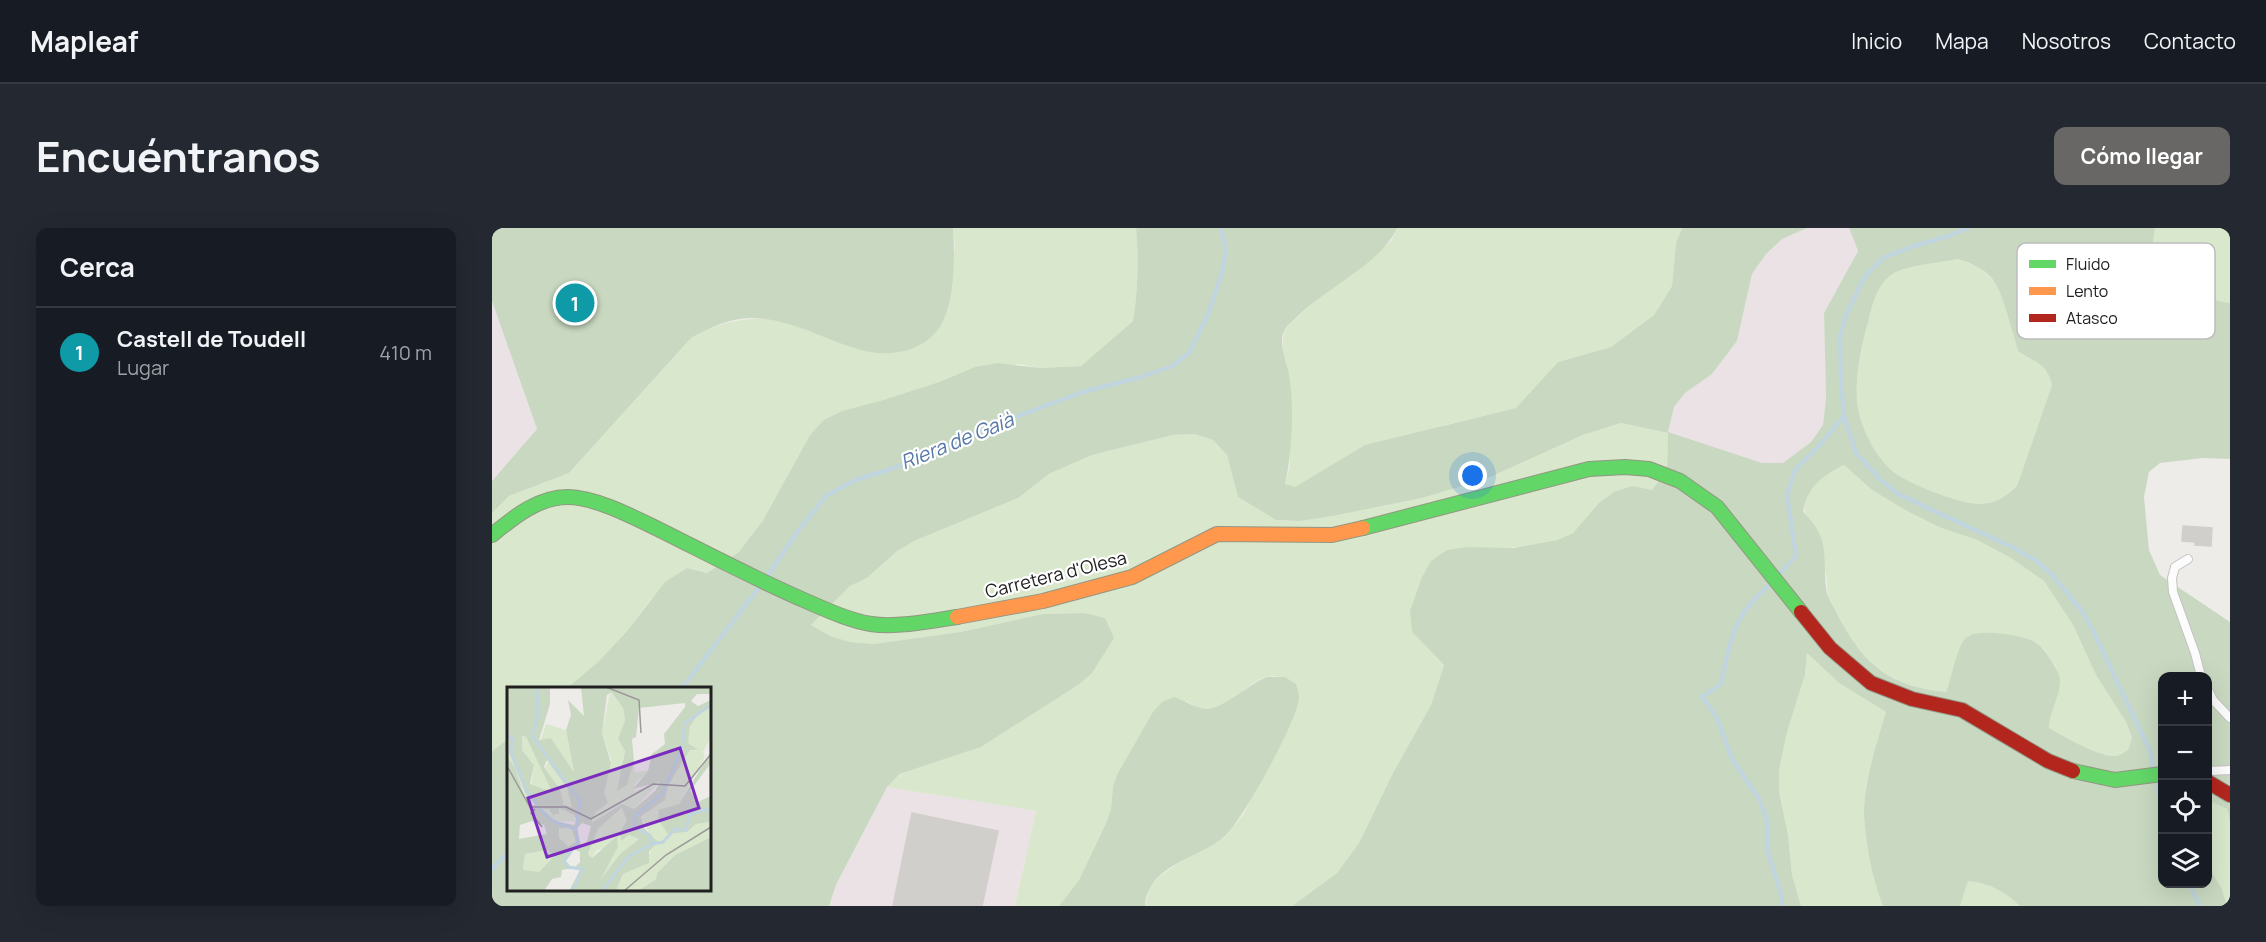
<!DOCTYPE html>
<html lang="es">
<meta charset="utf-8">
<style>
body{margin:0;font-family:Manrope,sans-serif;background:#242831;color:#f1f3f6}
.controls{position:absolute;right:18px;bottom:18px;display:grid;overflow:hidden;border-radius:12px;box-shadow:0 6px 24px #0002}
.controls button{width:54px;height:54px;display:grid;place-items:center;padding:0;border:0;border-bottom:2px solid #363941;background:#171b24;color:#f1f3f6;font:30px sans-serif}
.you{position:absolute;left:981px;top:248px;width:21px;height:21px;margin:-15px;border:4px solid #fff;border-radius:50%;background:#1a73e8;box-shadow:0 0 0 9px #1a73e833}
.badge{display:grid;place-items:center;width:39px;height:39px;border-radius:50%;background:#686766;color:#fff;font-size:20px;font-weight:700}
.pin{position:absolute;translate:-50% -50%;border:3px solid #fff;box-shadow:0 2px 6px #0006}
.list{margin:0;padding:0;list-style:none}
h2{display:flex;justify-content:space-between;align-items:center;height:78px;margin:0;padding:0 24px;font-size:26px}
h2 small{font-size:20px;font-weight:400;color:#9ea1a6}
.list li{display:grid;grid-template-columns:39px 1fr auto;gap:18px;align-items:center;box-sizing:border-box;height:90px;padding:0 24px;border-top:2px solid #363941}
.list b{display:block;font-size:22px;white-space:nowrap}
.list p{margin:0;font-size:20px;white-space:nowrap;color:#9ea1a6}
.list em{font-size:20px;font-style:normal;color:#9ea1a6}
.icon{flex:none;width:33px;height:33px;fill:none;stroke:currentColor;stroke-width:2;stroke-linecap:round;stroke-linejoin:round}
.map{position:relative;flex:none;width:1738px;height:678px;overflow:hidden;border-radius:12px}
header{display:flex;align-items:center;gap:36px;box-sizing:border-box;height:84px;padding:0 30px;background:#171b24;border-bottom:2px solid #363941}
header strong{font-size:28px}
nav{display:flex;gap:33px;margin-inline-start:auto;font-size:21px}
.intro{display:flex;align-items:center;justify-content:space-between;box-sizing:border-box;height:144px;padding:0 36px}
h1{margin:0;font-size:42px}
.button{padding:15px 27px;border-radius:12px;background:#686766;color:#fff;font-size:21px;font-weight:700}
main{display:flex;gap:36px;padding:0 36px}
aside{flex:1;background:#171b24;border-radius:12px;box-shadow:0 6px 24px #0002}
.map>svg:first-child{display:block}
</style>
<header>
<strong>Mapleaf</strong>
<nav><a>Inicio</a><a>Mapa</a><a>Nosotros</a><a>Contacto</a></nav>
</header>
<div class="intro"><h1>Encuéntranos</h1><a class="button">Cómo llegar</a></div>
<main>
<aside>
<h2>Cerca<small></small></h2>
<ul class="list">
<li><span class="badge" style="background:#0f9aa8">1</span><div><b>Castell de Toudell</b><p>Lugar</p></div><em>410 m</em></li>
</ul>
</aside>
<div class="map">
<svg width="1738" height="678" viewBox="0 0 1738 678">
<rect width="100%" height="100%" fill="#eeece9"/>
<g fill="#ebe2e6">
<path d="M1315 0H1357L1366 23 1332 85 1334 170 1331 198 1319 214 1291 236 1270 235 1176 205 1182 179 1193 165 1220 146 1245 113 1260 46 1274 26 1290 11Z"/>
<path d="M0 73 45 201 0 253Z"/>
<path d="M395 559 544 583 523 678H337L344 658Z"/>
</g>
<g fill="#d9e8cc">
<path d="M461 0H644C647 32 646 61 641 93L589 138 548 140 527 136 465 146 447 154 388 173 318 207 270 294 258 309 247 324 215 345 195 340 159 371 135 403 107 433 75 460H16V511L0 523V285L17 268 77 245 199 110C225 95 249 89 278 91L457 76 463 17Z"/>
<path d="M905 0H1190L1184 15 1180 58 1162 87 1119 119 1066 134 1025 180 953 197 803 259 793 257 798 237 790 124 792 102 821 74 869 40 900 12Z"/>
<path d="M1663 0H1738V75C1704 71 1678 42 1661 15Z"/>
<path d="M1466 31 1489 40 1506 58 1519 97 1537 130 1549 135 1557 144 1560 157 1525 258C1515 268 1504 275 1489 276 1470 277 1410 254 1397 240 1384 227 1373 207 1368 189 1360 162 1368 121 1376 95 1380 78 1385 57 1399 47 1413 37 1448 35 1466 31Z"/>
<path d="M1129 195 1176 205 1175 241 1160 262 1140 258C1125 269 1109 279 1095 291 1089 296 1085 303 1078 306 1040 326 996 317 955 322L920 404 952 437 939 477 901 545 867 615 845 645 800 678H653L658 658 668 648 697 628 733 609 751 587 798 495 803 483 804 456C761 429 750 481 716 482 708 482 701 477 694 473L649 508 634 532 621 558 619 581 615 593 587 652 567 678H523L544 583 395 559 409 546 489 519 586 457 592 385 551 386 468 404 382 416 358 414 338 408 319 397 358 358 375 350 404 324 422 313 526 270 557 246 600 227 681 207 701 206 721 212 735 227 746 269 784 292 808 293 841 288 930 270 994 251 1091 207Z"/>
<path d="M1352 237 1380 262 1413 282 1447 299 1485 312 1519 330 1552 353 1581 397 1604 447 1634 494 1640 510 1636 522C1632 524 1627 528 1623 528 1607 529 1571 508 1557 500V491L1566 461 1564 439 1552 421 1545 415 1524 409 1496 405 1477 407 1466 424 1464 436 1454 464C1413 460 1382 445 1358 410 1353 403 1350 393 1346 386 1343 382 1340 378 1338 374 1333 363 1337 353 1333 343 1314 293 1291 266 1352 237Z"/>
<path d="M1315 425 1347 455 1394 484C1385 512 1371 559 1372 588 1374 617 1381 650 1391 678H1309L1300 647 1296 607 1287 563V543L1295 504 1313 447Z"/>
<path d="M1720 574 1735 581 1738 594V678H1735L1730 661 1716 638V575Z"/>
<path d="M1476 653C1497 655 1512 663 1528 678H1468Z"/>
</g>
<g fill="#c9d9c1" fill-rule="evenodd">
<path d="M0 0H461C463 26 463 72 450 95 437 120 405 129 378 124 338 116 301 90 259 90 238 90 217 100 199 110L77 245 17 268 0 285V253L45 201 0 73Z"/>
<path d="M644 0H905C889 36 835 59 806 88 802 92 796 97 793 101 786 113 793 130 796 142 803 171 800 227 793 256L803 259 873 217 1024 180 1066 134 1119 119 1162 87 1180 58 1184 15 1190 0H1315L1290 11 1274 26 1260 46 1245 113 1220 146 1193 165 1182 179 1176 204 1270 235H1291L1319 214 1331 197 1334 170 1332 85 1366 23 1357 0H1663L1661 15C1678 42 1704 71 1738 75V231L1711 230 1668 235 1657 244 1652 269 1657 322 1668 347 1738 394V594L1735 581 1720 574 1716 575V448H1670V656H1716V638L1730 661 1735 678H1528C1512 663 1497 655 1476 653L1468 678H1391C1380 650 1374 617 1372 588 1371 559 1385 512 1394 484L1347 455 1315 425 1313 447 1295 504 1287 543V563L1296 607 1300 647 1309 678H800L845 645 867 615 901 545 939 477 952 437 920 404 918 383 930 349 939 333 955 322 976 319 1022 320 1065 312 1081 305 1107 275 1122 264 1140 258 1160 262 1175 241 1176 205 1129 195 1091 207 994 251 930 270 841 288 808 293 784 292 746 269 735 227 721 212 702 206 681 207 600 227 557 246 526 270 422 313 404 324 375 350 358 358 319 397 338 408 358 414 382 416 468 404 551 386 592 385 613 390 622 410 600 445 586 457 489 519 408 546 395 559 344 657 337 678H0V523L16 511V662H218V460H75L107 433 135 403 173 354 195 340 215 345 247 324 258 309 270 294 318 207 332 192 350 183 388 173 447 154 483 139 506 135 548 140 589 138 641 93C646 61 647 32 644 0ZM1466 31C1497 41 1505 51 1514 82 1518 96 1523 110 1526 123 1544 135 1555 135 1560 157L1525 258C1515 268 1504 275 1489 276 1470 277 1410 254 1397 240 1384 227 1373 207 1368 189 1360 163 1368 121 1376 95 1380 78 1385 57 1399 47 1413 37 1448 35 1466 31ZM1352 237 1380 262 1413 282 1447 299 1485 312 1519 330 1552 353 1581 397 1604 447 1634 494 1640 510 1636 522C1632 524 1627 528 1623 528 1607 529 1571 508 1557 500 1557 483 1569 468 1568 451 1567 443 1553 421 1546 416 1535 407 1486 400 1475 409 1465 416 1460 450 1454 464 1400 459 1371 437 1347 389 1342 379 1335 371 1334 360 1331 327 1338 310 1311 284 1315 259 1330 248 1352 237Z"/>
<path d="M775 449H793L804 456C805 460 807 466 807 470 806 492 750 593 733 608 707 631 656 636 653 678H567L587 652 615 593 619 581 621 558 626 545 661 484 670 474 682 469C693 473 702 479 713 481 729 483 758 455 775 449Z"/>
</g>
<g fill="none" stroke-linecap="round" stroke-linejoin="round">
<g stroke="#c0d5dd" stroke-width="4.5">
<path d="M1476 0 1457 8 1422 18 1391 30 1374 47 1368 58 1354 87 1348 109 1349 153 1352 188 1364 225 1389 252 1406 266 1522 320 1545 333 1562 349 1590 383 1601 403 1658 523 1661 540"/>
<path d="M1287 346 1304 328 1295 267 1303 242 1327 218 1352 188"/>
<path d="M275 349 306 303 334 268 363 252 399 241 458 218 512 193 591 164 649 149 680 138 697 125 717 84 730 45 734 21 729 0"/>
<path d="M1279 355C1268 366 1255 377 1248 391 1238 409 1233 437 1229 456L1210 469 1224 488 1240 531 1266 569 1275 592V621L1289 666 1290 678"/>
<path d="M190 460 268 358"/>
<path d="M1664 551 1670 583"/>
<path d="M0 641 16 624"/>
<path d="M1697 656 1708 678"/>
</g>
</g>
<g fill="#d1cfcc" stroke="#d1cecb" stroke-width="1.5">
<path d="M83 62 96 77 82 89 69 74Z"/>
<path d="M1691 298 1720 300 1719 318 1703 317V314L1690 313Z"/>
<path d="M420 585 506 603 490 678H401Z"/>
</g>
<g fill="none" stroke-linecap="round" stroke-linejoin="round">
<g stroke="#c4c3c1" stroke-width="10">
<g id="lane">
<path d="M1696 331 1683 339 1680 350 1681 364 1703 425 1709 448"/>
<path d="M1716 462 1721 472 1738 490"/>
<path d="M1716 543 1738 542"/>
</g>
</g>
<g stroke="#939683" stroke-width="16">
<g id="fast">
<path d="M871 300 1097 241 1133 239 1157 241 1188 253 1225 279 1309 384"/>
<path d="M0 307C22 289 46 269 76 269 104 269 145 291 170 303 218 327 265 352 314 373 335 382 356 392 379 396 404 400 440 393 465 389"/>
<path d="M1581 543 1623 552 1670 546"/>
</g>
</g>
<g stroke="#939683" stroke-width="16">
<path id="slow" d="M465 389 551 373 640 349 725 306 840 307 871 300"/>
</g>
<g stroke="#939683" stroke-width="16">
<g id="jam">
<path d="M1309 384 1338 420 1379 455 1420 471 1470 482 1556 533 1581 543"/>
<path d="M1716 554 1738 567"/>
</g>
</g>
<use href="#lane" stroke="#fcfcfc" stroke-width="8"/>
<use href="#fast" stroke="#63d668" stroke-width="14"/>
<use href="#slow" stroke="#ff974d" stroke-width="14"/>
<use href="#jam" stroke="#b3261e" stroke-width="14"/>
</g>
<g text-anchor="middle" stroke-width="4.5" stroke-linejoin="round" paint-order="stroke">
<g font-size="18" fill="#202020" stroke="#fff">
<text transform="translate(564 347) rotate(-14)" y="6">Carretera d'Olesa</text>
</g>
<g font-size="20" font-style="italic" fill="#5678a6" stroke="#fff">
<text transform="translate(465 213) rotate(-22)" y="7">Riera de Gaià</text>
</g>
</g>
<g transform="translate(15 459)">
<rect width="204" height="204" fill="#eeece9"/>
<path d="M103 5 116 21 118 33 111 52 118 61 112 103 120 98 127 75 128 85 142 83 128 97 127 104 153 95 127 122 111 119 84 136 89 125 101 116 97 106 104 72 95 46ZM204 20V50L196 65 198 70 172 117 150 125 161 147 180 145 189 137 204 135V150L168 168 150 186 149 192 131 204H109L116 187 140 171 148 158 134 131 158 113 161 99 183 63 190 64 180 56 184 38 191 27ZM39 37 59 43 67 85 44 51 33 55ZM15 49 19 50 45 105 24 99 27 78 15 63ZM0 50 2 65 27 119 17 109 8 80 0 70ZM42 74 64 108 65 121 57 118 53 102 38 81ZM42 121 47 128 52 127V121L62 123 70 135 48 134 35 123ZM116 121 120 134 115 153 122 148 132 152 113 167 94 192 111 160 109 149 101 160 90 163 85 171 81 167 91 142ZM51 148a10 10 0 1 1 20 0a10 10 0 1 1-20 0ZM40 163 47 169 31 186 16 183 18 167Z" fill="#d9e8cc"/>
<path d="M0 0H43V17L32 53 44 51 67 85 59 43 64 28 61 13 77 29 74 0H204V7H190L184 14 191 19 204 13V20L191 27 183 40 181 56 191 63H183L161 99 158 113 134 130 137 141 151 155 142 165V176L116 187 109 204H62L73 183 68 180 73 175V165L67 162 59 174 65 181 55 183 54 190 45 192 37 204H0V70L8 80 17 109 24 119 29 117 19 107 2 65ZM104 5 116 21 118 33 111 52 118 64 110 104 120 98 127 75 125 52 129 50 132 21 178 16V20L157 47 158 57 145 67 141 84 126 102 153 95 148 104 127 122 115 117 84 136 89 125 101 116 97 106 104 76 95 46 100 8ZM15 49 19 50 45 105 23 97 27 78 15 63ZM40 73 60 101 65 120 57 118 53 102 37 80ZM52 121 65 127 70 133 67 138 47 134 35 122H42L46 128 52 127ZM115 121 120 134 113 145 114 154 122 148 132 152 113 167 94 192 111 160 110 149 85 171 81 167 91 142ZM25 134 37 138 40 147 12 152 13 138ZM75 136 84 139 80 154 74 160 70 141ZM64 139 69 155 61 159 52 151V142ZM40 163 47 169 32 185 16 183 18 167ZM204 65V76L183 104 191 115 204 109V135L189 137 180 145 161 147 152 134 151 123 172 117ZM204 150V204H131L149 192 150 186 168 168Z" fill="#c9d9c1" fill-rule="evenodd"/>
<path fill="none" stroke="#c0d5dd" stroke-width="3" d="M30 0 31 29 25 49 73 114 69 142M0 48 6 52 4 65 19 103 33 122 46 134 68 142M145 157 156 155 168 142 179 143 182 128 204 121M66 204 75 182 61 180 57 174 71 155 69 143M95 204 121 170 145 157 143 148 127 140 128 129 155 107 175 62 178 36 204 18"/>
<path fill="none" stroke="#9c9a99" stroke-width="1.5" d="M99 0 132 13 134 46M0 79 23 120H59L84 132 146 97 178 99 204 67M28 122 24 126 35 140M117 204 159 168 204 140"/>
<path fill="#7b2cbf" fill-opacity="0.15" stroke="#7b2cbf" stroke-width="3" d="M173 61 192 121 40 170 21 111Z"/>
<rect width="204" height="204" fill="none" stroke="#202020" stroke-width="3"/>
</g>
<rect x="1525" y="15" width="198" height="96" rx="9" fill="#fff" stroke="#bcbcbc" stroke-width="1.5"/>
<rect x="1537" y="32" width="27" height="8" fill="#63d668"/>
<rect x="1537" y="59" width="27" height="8" fill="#ff974d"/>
<rect x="1537" y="86" width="27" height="8" fill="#b3261e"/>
<g font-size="16" fill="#202020">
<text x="1574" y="42">Fluido</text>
<text x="1574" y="69">Lento</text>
<text x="1574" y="96">Atasco</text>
</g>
</svg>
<div class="controls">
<button>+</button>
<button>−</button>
<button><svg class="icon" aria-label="locate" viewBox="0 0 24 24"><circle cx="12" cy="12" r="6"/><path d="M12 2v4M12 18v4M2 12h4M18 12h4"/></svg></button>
<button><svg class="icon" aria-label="layers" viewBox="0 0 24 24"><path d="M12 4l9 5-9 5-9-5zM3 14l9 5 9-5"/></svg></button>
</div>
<div class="you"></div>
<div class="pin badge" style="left:83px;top:75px;background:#0f9aa8">1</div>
</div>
</main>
